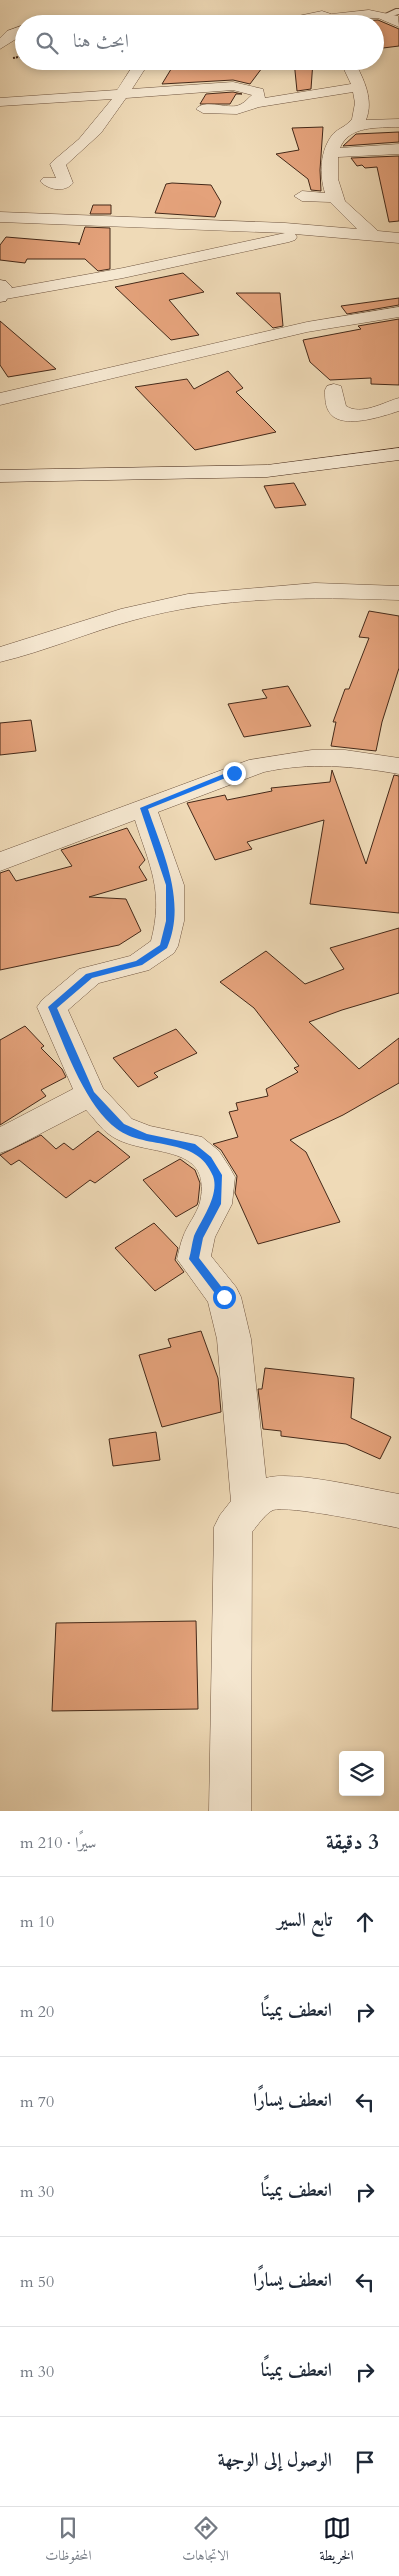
<!DOCTYPE html>
<html lang="ar">
<meta charset="utf-8">
<style>
body{margin:0;font-family:Cardo,Amiri,serif;background:#f2f2f3;color:#1f2937;direction:rtl}
.controls{position:absolute;right:15px;bottom:15px;display:grid;overflow:hidden;border-radius:5px;box-shadow:0 2px 8px #0003}
.controls button{width:45px;height:45px;display:grid;place-items:center;padding:0;border:0;border-bottom:1px solid #e0e1e3;background:#fff;color:#1f2937;font:25px sans-serif}
.stop{position:absolute;width:15px;height:15px;margin:-11px;border:4px solid #1a73e8;border-radius:50%;background:#fff}
.stop.end{background:#1a73e8;border-color:#fff;box-shadow:0 1px 5px #0008}
.list{margin:0;padding:0;list-style:none}
h2{display:flex;justify-content:space-between;align-items:center;height:65px;margin:0;padding:0 20px;font-size:21px}
h2 small{font-size:16px;font-weight:400;color:#747a83}
.list li{display:grid;grid-template-columns:32px 1fr auto;gap:15px;align-items:center;box-sizing:border-box;height:90px;padding:0 20px;border-top:1px solid #e0e1e3}
.list b{display:block;font-size:19px;white-space:nowrap}
.list em{font-size:16px;font-style:normal;color:#747a83}
.icon{flex:none;width:28px;height:28px;fill:none;stroke:currentColor;stroke-width:2;stroke-linecap:round;stroke-linejoin:round}
.map{position:relative;flex:none;width:399px;height:1811px;overflow:hidden;direction:ltr}
.search{position:absolute;background:#fff;box-shadow:0 2px 8px #0003;left:15px;right:15px;top:15px;height:55px;display:flex;align-items:center;gap:12px;box-sizing:border-box;padding:0 18px;border-radius:28px;color:#747a83;font-size:19px}
.sheet{height:695px;background:#fff}
nav{display:flex;justify-content:space-around;align-items:center;box-sizing:border-box;height:70px;border-top:1px solid #e0e1e3;background:#fff;font-size:14px;color:#747a83}
nav a{display:grid;justify-items:center;gap:2px}
nav .on{color:#111827}
.map>svg:first-child{display:block}
</style>
<div class="map">
<svg width="399" height="1811" viewBox="0 0 399 1811">
<rect width="100%" height="100%" fill="#efdab7"/>
<filter id="stains"><feTurbulence type="fractalNoise" baseFrequency=".004" numOctaves="4"/><feColorMatrix values="0 0 0 0 .2 0 0 0 0 .09 0 0 0 0 .02 0 0 0 .5 -.17"/></filter>
<radialGradient id="worn" r=".72"><stop offset=".6" stop-color="#630" stop-opacity="0"/><stop offset="1" stop-color="#630" stop-opacity=".3"/></radialGradient>
<g fill="#e4a27b" stroke="#442919">
<path d="M378 20 399 29V46L375 49V24H345L346 22Z"/>
<path d="M176 61H251L252 63 265 64 250 84 233 80 162 84Z"/>
<path d="M294 61H313L311 89 297 91Z"/>
<path d="M233 92 242 94H236L230 104H200L206 94Z"/>
<path d="M323 127 320 170 321 191 311 190 308 179 276 154 299 150 292 128Z"/>
<path d="M399 132V142L343 146 356 134Z"/>
<path d="M399 156V221L389 222 377 167 365 168 362 165 357 166 351 158Z"/>
<path d="M172 183 211 185 221 202 215 217 155 213 166 184Z"/>
<path d="M93 205H111V214H90Z"/>
<path d="M85 227 110 228V269L98 271 85 259H27L25 263 0 260V245L6 237 79 243V245Z"/>
<path d="M183 273 204 292 169 300 199 335 171 340 115 287Z"/>
<path d="M236 293H280L283 326 273 328Z"/>
<path d="M399 298V305L347 314 341 306Z"/>
<path d="M399 319V385L371 384V378L330 380 310 362 303 340 361 329 358 326Z"/>
<path d="M0 321 56 369 8 377 0 365Z"/>
<path d="M228 371 243 388 236 392 276 432 195 450 135 387 187 379 194 389Z"/>
<path d="M294 483 306 505 275 508 264 486Z"/>
<path d="M369 611 399 616V668L382 722 376 751 331 746 336 722H333L345 689H349L369 638 359 637Z"/>
<path d="M288 686 311 726 244 737 228 704 267 698 262 690Z"/>
<path d="M31 720 36 751 0 755V723Z"/>
<path d="M332 770 366 864 394 775 399 776V913L310 904 324 820 247 842 252 849 215 860 187 803 225 795 227 800 272 791 271 788 330 782Z"/>
<path d="M127 828 145 860 139 867 147 880 89 897 126 899 141 931 119 945 0 970V873L9 870 16 881 72 866 61 850Z"/>
<path d="M399 928V993L342 1010 309 1022 359 1069 399 1038V1083L343 1115 290 1140 306 1152 340 1222 258 1244 235 1193 237 1176 221 1150 213 1144 238 1137 229 1112 238 1110 236 1103 268 1096 266 1089 298 1072 294 1068 299 1066 254 1008 220 982 266 951 305 984 344 969 330 948Z"/>
<path d="M25 1026 44 1046 41 1048 62 1069 66 1077 41 1090 46 1096 0 1125V1040Z"/>
<path d="M176 1029 197 1053 154 1073 158 1077 138 1087 113 1058Z"/>
<path d="M98 1131 130 1157 95 1183 90 1180 66 1198 19 1160 11 1165 0 1155 41 1135 56 1149 64 1143 73 1150Z"/>
<path d="M180 1159 195 1170 200 1183 198 1202 197 1205 176 1217 143 1180Z"/>
<path d="M154 1223 178 1248 175 1260 184 1272 155 1291 115 1248Z"/>
<path d="M201 1331 218 1378 221 1412 162 1427 139 1355 171 1347 168 1339Z"/>
<path d="M265 1368 354 1378 351 1418 391 1437 380 1459 346 1444 281 1436V1431L263 1429 258 1389H262Z"/>
<path d="M156 1432 160 1460 113 1466 109 1439Z"/>
<path d="M196 1621 198 1709 52 1711 56 1623Z"/>
</g>
<g fill="none" stroke-linecap="round" stroke-linejoin="round">
<g stroke="#6f5540" stroke-width="2">
<path id="lane" d="M396 9H399V14L385 18 381 16Z"/>
</g>
<g stroke="#6f5540" stroke-width="1">
<g id="street">
<path d="M369 10 398 16 399 27 378 18 340 20 337 24H324L325 21 321 19 305 24H273L274 21 322 11 331 14Z"/>
<path d="M24 25V34L0 49V38L7 31Z"/>
<path d="M136 61H150L132 89 233 82 263 89 265 98 351 84 340 61H354C364 79 374 100 366 120L399 119V127C379 128 349 125 340 148L399 144V154L338 157V179L345 201 378 231 399 233V243L295 234 297 237 295 240 289 242 123 278 0 300 1 290 123 268 285 233 0 222V212L285 223 357 229 330 202 302 201 294 196 302 191 325 193C319 174 320 150 333 134 339 128 347 126 352 119L355 103 353 92 259 107 237 114 203 113 196 109C204 99 224 108 236 106 244 104 246 100 252 95L233 90 126 98 101 133 66 165 73 183C65 193 48 190 40 181L43 178H56L50 164 53 161 79 139 112 99 0 106V98L117 90Z"/>
<path d="M399 307V317L307 332 0 405V393L307 322Z"/>
<path d="M334 384 341 386 346 406C361 416 384 402 399 398V411C383 416 338 432 328 410 325 404 325 396 325 390L327 386Z"/>
<path d="M315 583 399 586V600C311 597 220 596 134 620 89 632 46 651 0 662V647L121 609 188 594Z"/>
<path d="M312 750H345L399 758V774C353 766 310 762 264 772L158 812 184 885V921L178 946 174 953 149 970 99 983 68 1010 103 1088 132 1119 150 1126 202 1137 219 1151 230 1168 235 1177 232 1204 215 1237 211 1256 236 1287 241 1297 251 1339 266 1478C291 1470 370 1489 399 1494V1528C379 1524 288 1505 273 1510 265 1514 257 1526 252 1532L251 1811H209L214 1527 220 1515 231 1501 217 1339 208 1302 177 1259C179 1252 180 1244 183 1237 187 1225 197 1214 200 1202 214 1140 143 1159 110 1135 101 1129 94 1118 86 1110L11 1149 0 1153V1127L73 1089 37 1007 42 1000 79 969 130 956 151 941C164 891 150 867 135 820L0 871V852L249 760Z"/>
</g>
</g>
<g stroke="#442919" stroke-width="1">
<g id="secondary">
<path d="M0 280 6 281 12 287 6 301 0 302Z"/>
<path d="M399 448V460L267 477 0 482V470L267 465Z"/>
</g>
</g>
<path stroke="#442919" stroke-width="2" stroke-dasharray="2 1" stroke-linecap="butt" d="M13 58 24 56"/>
<use href="#lane" fill="#f5e7d0" fill-rule="evenodd"/>
<use href="#street" fill="#f5e7d0" fill-rule="evenodd"/>
<use href="#secondary" fill="#f5e7d0" fill-rule="evenodd"/>
</g>
<path fill="#1a73e8" d="M231 771 238 773 148 809C163 853 187 902 167 948L142 965 92 978 57 1008 94 1092 124 1124 147 1134 195 1144 211 1157 222 1175 221 1204 203 1238 199 1258 227 1294 229 1297 224 1302 220 1300 189 1259C191 1252 192 1243 194 1236 201 1220 220 1195 213 1176 197 1135 147 1151 117 1129 84 1105 64 1044 48 1007L86 974 136 961 160 945 166 921V885L140 808Z"/>
<rect width="100%" height="100%" filter="url(#stains)"/>
<rect width="100%" height="100%" fill="url(#worn)"/>
</svg>
<div class="controls">
<button><svg class="icon" aria-label="layers" viewBox="0 0 24 24"><path d="M12 4l9 5-9 5-9-5zM3 14l9 5 9-5"/></svg></button>
</div>
<div class="stop" style="left:224px;top:1297px"></div>
<div class="stop end" style="left:234px;top:773px"></div>
<div class="search"><svg class="icon" aria-label="search" viewBox="0 0 24 24"><circle cx="10" cy="10" r="6"/><path d="M15 15l6 6"/></svg>ابحث هنا</div>
</div>
<section class="sheet">
<h2>3 دقيقة<small>سيرًا · 210 m</small></h2>
<ul class="list">
<li><svg class="icon" aria-label="ahead" viewBox="0 0 24 24"><path d="M12 20V5M6 11l6-6 6 6"/></svg><div><b>تابع السير</b></div><em>10 m</em></li>
<li><svg class="icon" aria-label="right" viewBox="0 0 24 24"><path d="M7 20v-9h11M14 6l5 5-5 5"/></svg><div><b>انعطف يمينًا</b></div><em>20 m</em></li>
<li><svg class="icon" aria-label="left" viewBox="0 0 24 24"><path d="M17 20v-9H6M10 6l-5 5 5 5"/></svg><div><b>انعطف يسارًا</b></div><em>70 m</em></li>
<li><svg class="icon" aria-label="right" viewBox="0 0 24 24"><path d="M7 20v-9h11M14 6l5 5-5 5"/></svg><div><b>انعطف يمينًا</b></div><em>30 m</em></li>
<li><svg class="icon" aria-label="left" viewBox="0 0 24 24"><path d="M17 20v-9H6M10 6l-5 5 5 5"/></svg><div><b>انعطف يسارًا</b></div><em>50 m</em></li>
<li><svg class="icon" aria-label="right" viewBox="0 0 24 24"><path d="M7 20v-9h11M14 6l5 5-5 5"/></svg><div><b>انعطف يمينًا</b></div><em>30 m</em></li>
<li><svg class="icon" aria-label="arrive" viewBox="0 0 24 24"><path d="M6 21V4h12l-3 4 3 4H6"/></svg><div><b>الوصول إلى الوجهة</b></div></li>
</ul>
</section>
<nav>
<a class="on"><svg class="icon" aria-label="map" viewBox="0 0 24 24"><path d="M3 6l6-2 6 2 6-2v14l-6 2-6-2-6 2zM9 4v14M15 6v14"/></svg>الخريطة</a>
<a><svg class="icon" aria-label="directions" viewBox="0 0 24 24"><path d="M12 3l9 9-9 9-9-9zM9 14v-3h6M13 9l2 2-2 2"/></svg>الاتجاهات</a>
<a><svg class="icon" aria-label="saved" viewBox="0 0 24 24"><path d="M7 4h10v16l-5-4-5 4z"/></svg>المحفوظات</a>
</nav>
